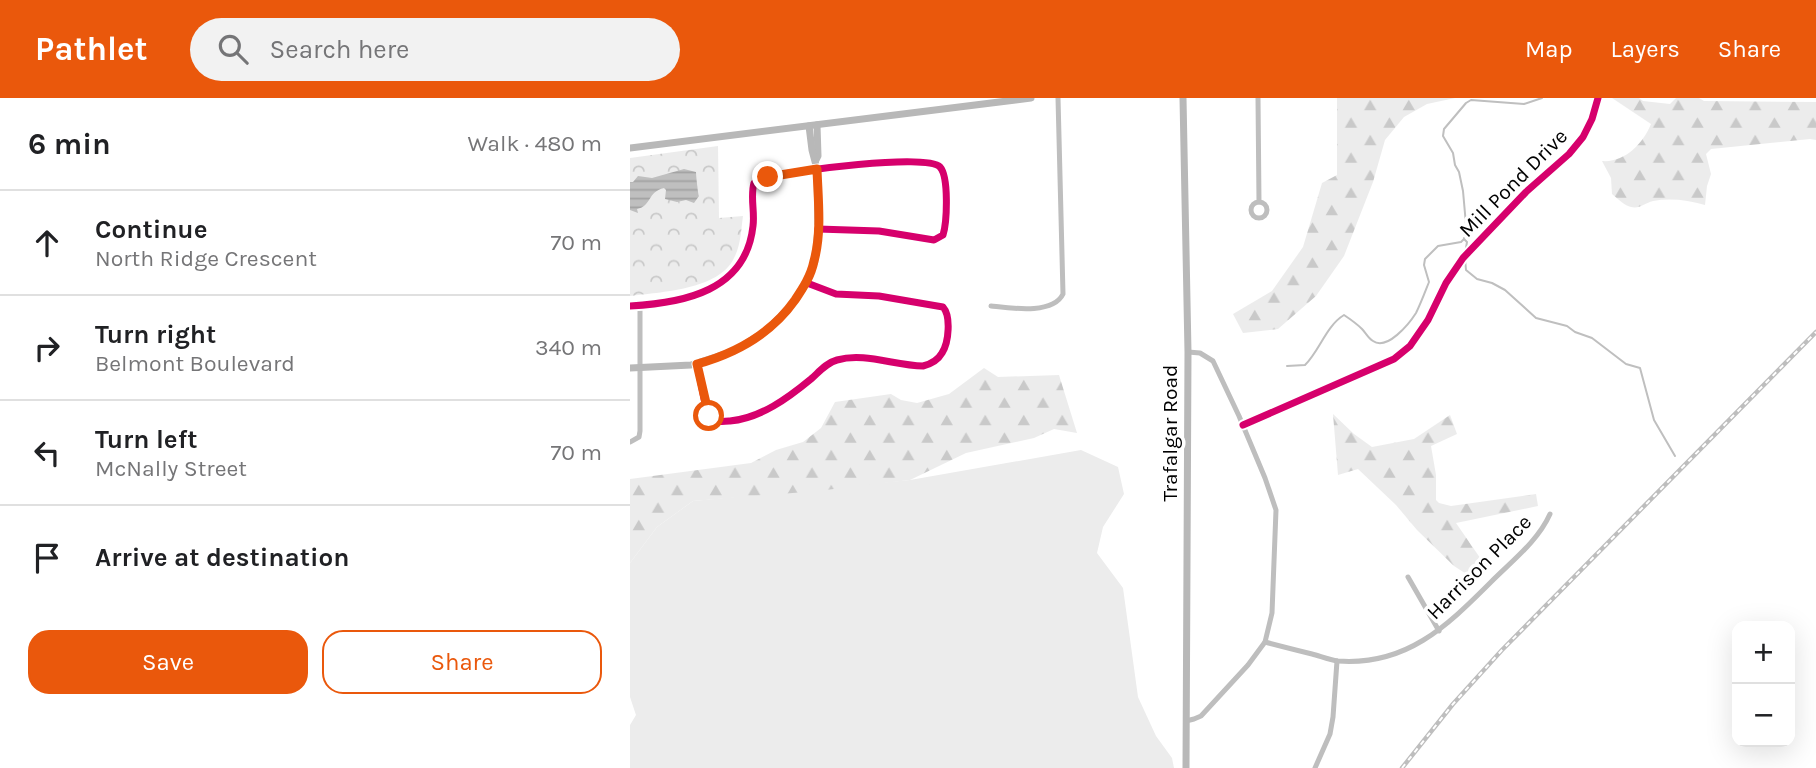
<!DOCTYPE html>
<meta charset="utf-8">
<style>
body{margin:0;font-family:Karla,sans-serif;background:#f2f2f2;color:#202124}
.controls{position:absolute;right:21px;bottom:21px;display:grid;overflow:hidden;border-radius:14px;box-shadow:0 7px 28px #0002}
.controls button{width:63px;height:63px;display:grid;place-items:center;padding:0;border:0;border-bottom:2px solid #e0e0e0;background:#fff;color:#202124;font:35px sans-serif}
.stop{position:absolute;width:21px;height:21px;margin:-16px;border:5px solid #ea580c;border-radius:50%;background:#fff}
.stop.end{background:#ea580c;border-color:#fff;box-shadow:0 2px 7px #0008}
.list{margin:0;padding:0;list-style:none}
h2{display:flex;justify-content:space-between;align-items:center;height:91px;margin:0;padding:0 28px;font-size:30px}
h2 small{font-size:23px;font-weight:400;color:#757577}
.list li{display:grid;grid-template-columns:46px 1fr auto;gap:21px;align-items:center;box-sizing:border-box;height:105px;padding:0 28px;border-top:2px solid #e0e0e0}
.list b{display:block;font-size:26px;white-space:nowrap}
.list p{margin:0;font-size:23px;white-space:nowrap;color:#757577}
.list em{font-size:23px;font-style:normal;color:#757577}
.actions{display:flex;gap:14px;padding:21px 28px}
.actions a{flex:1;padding:16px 0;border:2px solid #ea580c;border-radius:21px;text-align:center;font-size:24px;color:#ea580c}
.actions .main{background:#ea580c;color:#fff}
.icon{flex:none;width:38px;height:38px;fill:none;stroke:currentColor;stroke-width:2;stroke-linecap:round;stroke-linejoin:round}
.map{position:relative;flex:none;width:1186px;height:670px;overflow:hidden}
header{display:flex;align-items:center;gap:42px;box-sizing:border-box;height:98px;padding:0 35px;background:#ea580c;color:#fff}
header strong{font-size:33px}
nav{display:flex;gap:38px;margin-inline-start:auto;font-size:24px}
.search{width:490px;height:63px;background:#f2f2f2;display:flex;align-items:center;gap:18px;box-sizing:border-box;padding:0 24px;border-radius:38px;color:#757577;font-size:26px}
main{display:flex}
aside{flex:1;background:#fff}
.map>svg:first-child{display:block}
</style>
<header>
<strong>Pathlet</strong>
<div class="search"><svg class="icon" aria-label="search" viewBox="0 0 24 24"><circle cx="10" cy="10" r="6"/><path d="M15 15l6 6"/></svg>Search here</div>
<nav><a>Map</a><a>Layers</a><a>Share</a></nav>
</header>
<main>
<aside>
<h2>6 min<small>Walk · 480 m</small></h2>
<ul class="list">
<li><svg class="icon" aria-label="ahead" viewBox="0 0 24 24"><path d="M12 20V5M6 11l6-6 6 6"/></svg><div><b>Continue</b><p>North Ridge Crescent</p></div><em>70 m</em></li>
<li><svg class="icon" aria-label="right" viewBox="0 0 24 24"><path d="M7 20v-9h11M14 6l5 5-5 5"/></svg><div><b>Turn right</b><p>Belmont Boulevard</p></div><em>340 m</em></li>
<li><svg class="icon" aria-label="left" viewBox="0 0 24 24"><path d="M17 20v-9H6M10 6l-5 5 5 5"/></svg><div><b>Turn left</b><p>McNally Street</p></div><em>70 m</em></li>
<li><svg class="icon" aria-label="arrive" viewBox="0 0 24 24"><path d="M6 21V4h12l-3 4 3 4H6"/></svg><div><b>Arrive at destination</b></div></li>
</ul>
<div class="actions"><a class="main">Save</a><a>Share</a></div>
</aside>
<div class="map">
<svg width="1186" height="670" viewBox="0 0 1186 670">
<defs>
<pattern id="forest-firs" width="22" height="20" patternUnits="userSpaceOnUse" patternTransform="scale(1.75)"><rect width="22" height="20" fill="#ececec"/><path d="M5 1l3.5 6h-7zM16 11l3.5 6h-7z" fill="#c9c9c9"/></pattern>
<pattern id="park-crowns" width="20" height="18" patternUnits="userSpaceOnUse" patternTransform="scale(1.75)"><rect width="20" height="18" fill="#ececec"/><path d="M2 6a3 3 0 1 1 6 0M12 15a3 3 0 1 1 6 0" fill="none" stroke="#c9c9c9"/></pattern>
<pattern id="water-rules" width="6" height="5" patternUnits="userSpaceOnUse" patternTransform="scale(1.75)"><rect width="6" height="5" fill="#bfbfbf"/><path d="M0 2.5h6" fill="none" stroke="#a2a2a2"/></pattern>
</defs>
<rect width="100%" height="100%" fill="#fff"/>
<path fill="#ececec" d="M451 352 488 369 494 396 473 429 467 455 493 490 508 599 526 638 542 660 544 670H0V627L6 617 0 599V465L27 429 63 403 280 382Z"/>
<g fill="url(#forest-firs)">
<path d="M707 0H825L797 6 774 19 755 42 743 84 714 158 686 198 648 231 613 235 603 216 642 193 673 149 692 85 707 77Z"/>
<path d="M982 0H1009L1013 3 1040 6 1046 0H1069L1074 3 1186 4V42L1180 41 1081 51 1076 56 1081 76 1077 88 1075 107C1058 102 1040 100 1023 103 1015 105 1010 111 1001 109 995 108 988 101 982 96L981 80 972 63C994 65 1013 46 1021 26Z"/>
<path d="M354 270 368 279 429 277 447 335 424 331 404 340 336 355 280 382 187 393 63 403 27 429 0 465V381L121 365 146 352 173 344 191 330 205 304 261 296 271 302 287 305 319 296Z"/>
<path d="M703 316 724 336 742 349 784 341 820 317 827 336 801 348 806 377V402L809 405 821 408 906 396 908 408 826 425 855 467 851 474 841 479 824 468 787 432 766 407 728 371 708 377Z"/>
</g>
<path fill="url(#park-crowns)" d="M88 48 89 120 113 118C111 132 111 147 104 160 89 192 30 194 0 198V60Z"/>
<path fill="url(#water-rules)" d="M54 71 66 74C66 77 68 96 69 98L64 105 56 102 47 104 35 101 36 92 34 90C17 94 22 108 7 111L8 115 0 112V84H3L8 78 22 80Z"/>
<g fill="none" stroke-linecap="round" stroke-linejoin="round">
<g stroke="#bfbfbf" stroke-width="2">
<path d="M834 140 837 138 833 93 829 74 825 67 823 55 813 38 814 31 836 5 841 2 894 6 912 0"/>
<path d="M834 141 837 144 835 156"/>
<path d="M835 161 836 172 847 181 862 185 875 192 906 220 937 228 945 234 962 240 996 266 1010 270 1024 322 1045 358"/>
<path d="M657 268 675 267C690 252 696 228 714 217 720 221 726 225 732 231 736 235 738 240 743 243 757 253 779 226 786 215 791 205 795 194 799 184L794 167 795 161 808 148 831 144 834 141"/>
</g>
<g stroke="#bebebe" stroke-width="5">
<path d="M628 0 629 104"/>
<circle cx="629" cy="112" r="8"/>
<path d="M0 208C54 205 116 193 123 128 125 113 120 99 124 85 129 83 134 80 139 79 162 73 297 55 310 69 319 79 317 124 313 137L304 142 249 133 188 131"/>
<path d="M361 208C380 210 423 217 433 196L428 0"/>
<path d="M67 266 77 315C83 325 90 324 100 323 131 320 158 300 181 281 189 274 196 265 207 262 235 254 265 268 293 268 301 266 308 262 312 255 319 244 321 218 313 209L249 198 206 196 177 185"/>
<path d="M613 327 764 261 780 248 798 222 816 185 833 160 896 94 939 56 953 39 962 21 968 0"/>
<path d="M0 344 9 339 10 333V208"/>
<path d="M778 479 809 533"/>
<path d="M635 544C650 548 666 552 682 556 690 558 699 562 708 563 776 568 816 529 861 484 882 463 908 443 920 416"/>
<path d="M556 623 564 621 571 618 618 567 635 544 642 515 646 412 635 380 609 318 583 263 570 255 558 254"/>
<path d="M685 670 700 636 703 619 707 563"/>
</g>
<g stroke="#b8b8b8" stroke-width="7">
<path d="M553 0 558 254 556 670"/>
<path d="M0 50 401 0"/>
<path d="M186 62 188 58 187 27"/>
<path d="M0 270 61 267 104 253 136 233 159 210 177 185 185 163 188 131 187 71 182 52 179 28"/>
</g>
<g stroke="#bebebe" stroke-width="4.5">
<path id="rail" d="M772 670 823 606 872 552 1186 234"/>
</g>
<use href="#rail" stroke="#fff" stroke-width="2" stroke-dasharray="5" stroke-linecap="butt"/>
<g stroke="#fff" stroke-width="11">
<g id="cycleway">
<path d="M0 208C54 205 116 193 123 128 125 113 120 99 124 85 129 83 134 80 139 79 162 73 297 55 310 69 319 79 317 124 313 137L304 142 249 133 188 131"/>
<path d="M67 266 77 315C83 325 90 324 100 323 131 320 158 300 181 281 189 274 196 265 207 262 235 254 265 268 293 268 301 266 308 262 312 255 319 244 321 218 313 209L249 198 206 196 177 185"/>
<path d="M613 327 764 261 780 248 798 222 816 185 833 160 896 94 939 56 953 39 962 21 968 0"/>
</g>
</g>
<use href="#cycleway" stroke="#d6006c" stroke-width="7"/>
</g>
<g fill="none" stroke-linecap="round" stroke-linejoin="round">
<path stroke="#ea580c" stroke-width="9" d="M79 318 67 266C107 255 141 236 165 202 173 190 181 178 184 163 192 134 188 101 187 71L138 79"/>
</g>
<g text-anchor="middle" stroke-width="7" stroke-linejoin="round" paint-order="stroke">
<g font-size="21" fill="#000" stroke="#fff">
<text transform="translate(883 85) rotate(-45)" y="7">Mill Pond Drive</text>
<text transform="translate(540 335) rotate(-90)" y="7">Trafalgar Road</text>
<text transform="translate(849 469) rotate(-45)" y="7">Harrison Place</text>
</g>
</g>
</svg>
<div class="controls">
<button>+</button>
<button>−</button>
</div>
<div class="stop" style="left:79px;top:318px"></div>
<div class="stop end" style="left:138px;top:79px"></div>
</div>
</main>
